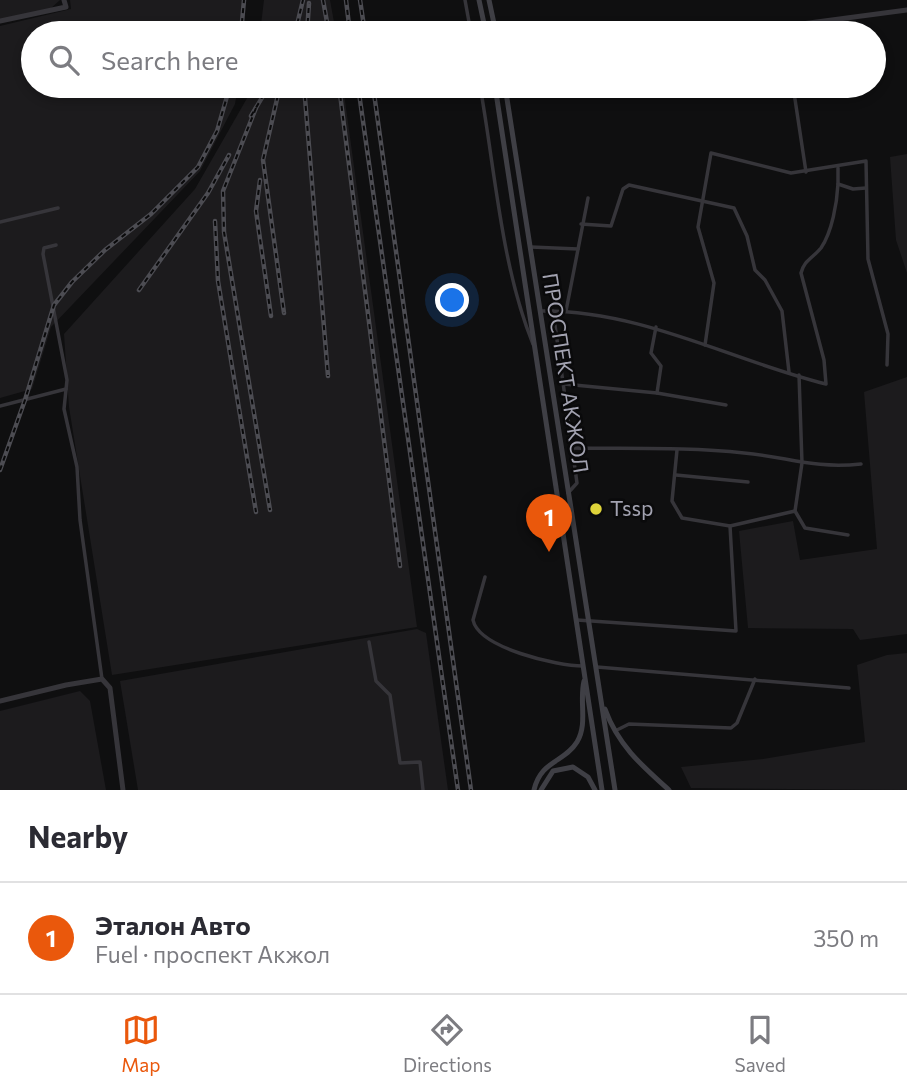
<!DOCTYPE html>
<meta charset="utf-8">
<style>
body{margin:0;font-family:Commissioner,sans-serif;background:#f2f2f3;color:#2b2b33}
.you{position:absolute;left:453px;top:301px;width:24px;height:24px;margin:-18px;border:5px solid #fff;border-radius:50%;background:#1a73e8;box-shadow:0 0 0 10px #1a73e833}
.badge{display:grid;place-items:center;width:46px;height:46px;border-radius:50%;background:#ea580c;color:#fff;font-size:23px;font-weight:700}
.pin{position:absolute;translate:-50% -58px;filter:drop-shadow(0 2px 4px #0008)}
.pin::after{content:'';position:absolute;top:37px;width:24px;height:21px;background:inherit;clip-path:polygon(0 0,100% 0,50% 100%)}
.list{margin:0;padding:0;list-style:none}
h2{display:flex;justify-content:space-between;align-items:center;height:91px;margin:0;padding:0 28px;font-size:30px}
h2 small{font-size:23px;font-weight:400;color:#7c7c81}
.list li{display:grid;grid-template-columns:46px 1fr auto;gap:21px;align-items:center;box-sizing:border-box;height:112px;padding:0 28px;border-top:2px solid #e1e1e2}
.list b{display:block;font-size:26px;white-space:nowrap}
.list p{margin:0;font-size:23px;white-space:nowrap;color:#7c7c81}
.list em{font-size:23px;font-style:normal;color:#7c7c81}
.icon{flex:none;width:38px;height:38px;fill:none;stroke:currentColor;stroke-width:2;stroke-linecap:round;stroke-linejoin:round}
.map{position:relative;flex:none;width:907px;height:790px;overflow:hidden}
.search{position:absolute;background:#fff;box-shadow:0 4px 10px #0003;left:21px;right:21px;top:21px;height:77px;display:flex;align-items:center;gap:18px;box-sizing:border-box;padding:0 24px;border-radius:38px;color:#7c7c81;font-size:26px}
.sheet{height:203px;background:#fff}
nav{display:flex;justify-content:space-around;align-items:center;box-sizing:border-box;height:98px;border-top:2px solid #e1e1e2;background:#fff;font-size:19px;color:#7c7c81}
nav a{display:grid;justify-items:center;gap:4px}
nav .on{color:#ea580c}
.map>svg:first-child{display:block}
</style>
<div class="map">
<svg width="907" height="790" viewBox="0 0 907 790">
<rect width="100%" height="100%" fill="#0f0f10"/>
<g fill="#1c1b1d">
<path d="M0 0H60L50 9 0 21Z"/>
<path d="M70 0H245L244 33H33V86H238L235 104 200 171 51 327 32 389 0 398V26L71 9Z"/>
<path d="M264 0H330L336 33H260Z"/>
<path d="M254 86H343L417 627 112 675 69 407 64 334 195 189Z"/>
<path d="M907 154V273L896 240 890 157Z"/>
<path d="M907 377V634L860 640 853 629 748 628 739 531 793 521 800 560 877 549 864 392Z"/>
<path d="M417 629 426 633 448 790H138L120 681Z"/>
<path d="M907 653V790L691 788 681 767 763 759 865 742 857 665 887 655Z"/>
<path d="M80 691 90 701 106 790H0V711Z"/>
</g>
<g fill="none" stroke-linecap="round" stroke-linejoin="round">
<g stroke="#36353a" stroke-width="3.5">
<path d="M465 0 471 33"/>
<path d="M480 86C495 169 501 265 533 344"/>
<path d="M793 86 806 172"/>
<path d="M838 168V184"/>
<path d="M0 222 58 208"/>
<path d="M581 224 611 226 623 189 629 185 734 208 747 236 755 270 765 280 782 311 789 372"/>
<path d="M56 245 44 248 43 254 67 380 64 409 77 467 80 520 102 679"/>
<path d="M531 247 578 249"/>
<path d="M541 311C642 310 730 360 826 384L824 360 801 273C804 260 813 258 821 248 832 232 837 203 838 184L853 189 866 188"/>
<path d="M553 311 577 483 568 493"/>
<path d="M566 311 588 198"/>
<path d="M656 327 651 353 661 366 657 393"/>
<path d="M705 345 714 283 698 227 711 153 791 173 866 161 868 259 888 334 887 365"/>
<path d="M564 384 657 393 726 405"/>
<path d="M0 406 66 389"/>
<path d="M573 448C630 449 687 447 744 453 788 457 813 469 861 464"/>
<path d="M677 450 672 501 682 518 730 526 795 511 805 528 848 535"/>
<path d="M676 475 748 482"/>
<path d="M795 511 802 463 799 375"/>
<path d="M485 577 473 620C479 648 557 666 583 666"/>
<path d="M577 620 736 631 730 526"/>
<path d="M369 642 376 681 390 695 400 763 420 762 423 790"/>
<path d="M597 667 849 688"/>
<path d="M615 731 629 724 731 728 737 723 755 679"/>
</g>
<g stroke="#36353a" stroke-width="5">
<path d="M0 21 66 7 64 0"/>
<path d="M733 33 907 10"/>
<path d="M0 701 66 685 102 679 110 688 123 790"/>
</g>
<g stroke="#3f3f45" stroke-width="5">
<path d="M479 0 486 33"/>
<path d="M489 0 496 33"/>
<path d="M495 86 602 790"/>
<path d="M505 86 615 790"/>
<path d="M605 709C618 745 641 765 669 790"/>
<path d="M534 790C541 760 564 763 577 742 588 724 579 701 584 681"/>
<path d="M541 790 553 771 573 767 588 777 595 790"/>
</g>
<g stroke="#4c4c52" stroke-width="4.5">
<g id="rail">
<path d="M323 0 329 33"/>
<path d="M346 0 350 33"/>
<path d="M360 0 365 33"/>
<path d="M241 33 244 0"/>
<path d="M295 33 303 0"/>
<path d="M307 33 309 3"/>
<path d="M280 86 263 160 284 313"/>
<path d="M304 86 328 376"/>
<path d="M339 86 400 566"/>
<path d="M358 86 458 790"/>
<path d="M373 86 471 790"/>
<path d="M256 108 223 191 224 232 270 510"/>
<path d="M251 116 269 86"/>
<path d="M260 180 256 211 271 316"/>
<path d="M215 221 218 281 256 512"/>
<path d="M139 290 208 193 229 155"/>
<path d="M0 470 25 400 54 305 72 282 105 250 151 214 198 167 217 131 230 86"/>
</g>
</g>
<use href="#rail" stroke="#0a0a0b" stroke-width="2" stroke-dasharray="5" stroke-linecap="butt"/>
</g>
<circle fill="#ded33a" stroke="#0a0a0b" stroke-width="2.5" cx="596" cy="509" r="7"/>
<g text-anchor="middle" stroke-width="5" stroke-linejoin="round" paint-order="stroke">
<g font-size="21" fill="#a2a2b0" stroke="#0a0a0b">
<text transform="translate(565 373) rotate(81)" y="7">ПРОСПЕКТ АКЖОЛ</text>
</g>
<g font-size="21" fill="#a2a2b0" stroke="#0a0a0b" text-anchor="start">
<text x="610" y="516">Tssp</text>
</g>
</g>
</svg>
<div class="you"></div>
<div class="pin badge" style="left:549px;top:552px">1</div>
<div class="search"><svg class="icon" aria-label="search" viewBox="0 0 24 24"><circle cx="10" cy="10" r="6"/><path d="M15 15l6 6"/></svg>Search here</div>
</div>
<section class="sheet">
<h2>Nearby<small></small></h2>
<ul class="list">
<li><span class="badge">1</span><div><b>Эталон Авто</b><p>Fuel · проспект Акжол</p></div><em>350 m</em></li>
</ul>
</section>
<nav>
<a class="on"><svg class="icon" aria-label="map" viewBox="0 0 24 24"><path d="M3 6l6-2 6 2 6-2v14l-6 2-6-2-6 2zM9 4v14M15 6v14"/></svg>Map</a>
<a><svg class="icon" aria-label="directions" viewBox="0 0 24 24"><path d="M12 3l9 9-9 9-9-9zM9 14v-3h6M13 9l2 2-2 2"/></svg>Directions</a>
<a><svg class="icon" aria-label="saved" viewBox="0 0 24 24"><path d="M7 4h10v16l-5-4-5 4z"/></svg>Saved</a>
</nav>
